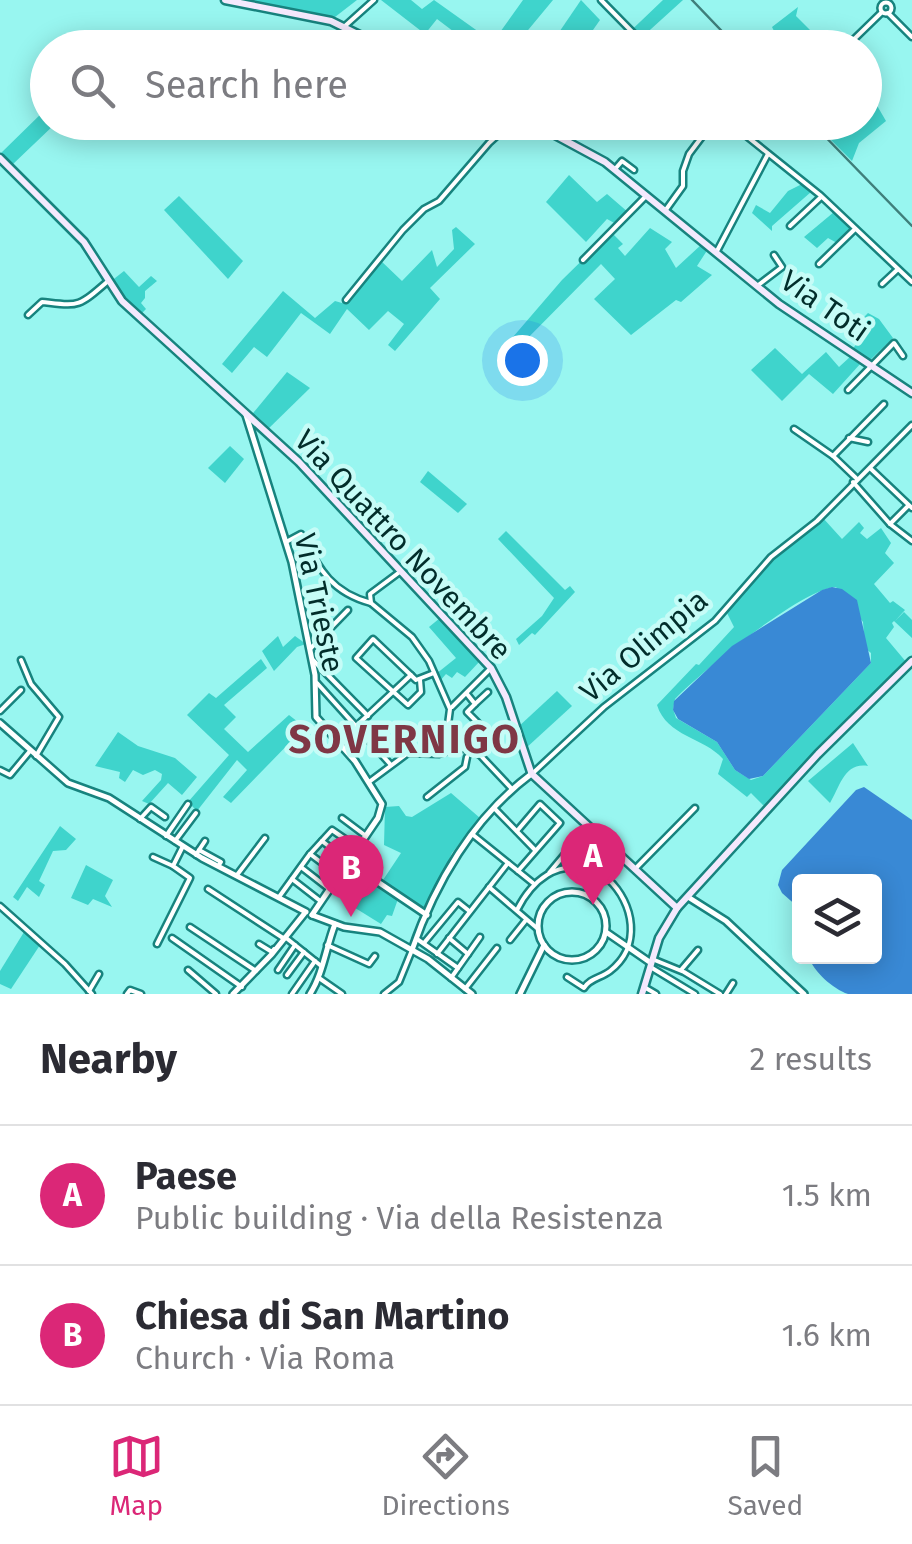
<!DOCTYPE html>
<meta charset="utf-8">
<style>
body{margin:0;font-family:"Fira Sans",sans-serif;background:#f7f7f7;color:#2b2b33}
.controls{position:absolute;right:30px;bottom:30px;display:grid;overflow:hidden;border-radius:10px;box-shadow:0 5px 25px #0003}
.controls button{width:90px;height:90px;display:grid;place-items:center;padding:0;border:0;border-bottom:2px solid #e1e1e2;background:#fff;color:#2b2b33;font:50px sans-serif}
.you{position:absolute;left:522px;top:360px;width:35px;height:35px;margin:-25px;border:8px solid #fff;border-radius:50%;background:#1a73e8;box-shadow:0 0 0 15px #1a73e833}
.badge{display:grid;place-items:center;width:65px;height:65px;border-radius:50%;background:#db2777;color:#fff;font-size:32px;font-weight:700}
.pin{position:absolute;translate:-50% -82px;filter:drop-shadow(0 2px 5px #0008)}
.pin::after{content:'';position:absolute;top:52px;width:35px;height:30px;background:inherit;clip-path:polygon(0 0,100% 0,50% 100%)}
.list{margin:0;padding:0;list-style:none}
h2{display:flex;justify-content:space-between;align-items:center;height:130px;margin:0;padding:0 40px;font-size:42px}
h2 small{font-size:32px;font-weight:400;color:#7c7c81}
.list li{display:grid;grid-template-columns:65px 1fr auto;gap:30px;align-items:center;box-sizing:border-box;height:140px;padding:0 40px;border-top:2px solid #e1e1e2}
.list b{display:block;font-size:38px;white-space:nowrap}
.list p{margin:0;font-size:32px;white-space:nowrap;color:#7c7c81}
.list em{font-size:32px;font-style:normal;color:#7c7c81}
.icon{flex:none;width:55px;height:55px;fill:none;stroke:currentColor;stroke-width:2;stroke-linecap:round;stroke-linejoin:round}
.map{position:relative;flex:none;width:912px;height:994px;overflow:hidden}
.search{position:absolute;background:#fff;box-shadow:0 5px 25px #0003;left:30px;right:30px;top:30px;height:110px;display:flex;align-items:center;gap:25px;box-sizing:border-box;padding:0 35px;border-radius:55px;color:#7c7c81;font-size:38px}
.sheet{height:410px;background:#fff}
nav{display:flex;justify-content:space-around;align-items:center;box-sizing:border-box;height:140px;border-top:2px solid #e1e1e2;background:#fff;font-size:28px;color:#7c7c81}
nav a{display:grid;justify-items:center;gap:5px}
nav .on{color:#db2777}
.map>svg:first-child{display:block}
</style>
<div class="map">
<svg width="912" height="994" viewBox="0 0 912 994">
<rect width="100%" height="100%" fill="#98f6f0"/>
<g fill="#3fd4cc" fill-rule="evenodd">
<path d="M238 0H357L335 17H323Z"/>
<path d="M381 0H411L422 9 434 0 493 42 523 0H553L514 47H474L437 19 425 34Z"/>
<path d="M581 0 600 20 581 47H549Z"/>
<path d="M663 0H683L640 39 647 47H623L619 42Z"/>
<path d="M798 7 796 16 827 47H782L772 27Z"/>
<path d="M865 85 886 121 859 143 852 161 814 123 864 122Z"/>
<path d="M47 108 48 122 56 123 12 165 0 154Z"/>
<path d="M569 175 597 202 607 194 629 213 618 225 607 219 586 242 546 202Z"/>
<path d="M802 184 811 192 772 226V231L752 213 756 205 770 213 788 191Z"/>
<path d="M179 196 243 261 228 279 164 210Z"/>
<path d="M834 212 854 230 837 243 828 238 817 248 804 237Z"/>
<path d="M456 227 475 244 430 288 440 299 395 351 388 345 404 324 388 311 369 330 347 309 330 334 301 313 267 357 254 347 232 373 222 364 283 291 315 318 335 301 342 303 379 259 402 281 432 250 437 267 454 249 452 230Z"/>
<path d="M650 228 672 242 665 249 676 268 702 244 708 249 697 266 712 275 681 302 676 300 631 335 594 299 615 279 601 264 515 351 506 345 562 280 611 232 623 244 618 248 625 256Z"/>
<path d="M124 271 139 287 151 276 157 281 145 291V298L141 303 146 309 139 316 110 282Z"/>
<path d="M868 313 879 319 893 338 868 362 851 351 868 329 858 323Z"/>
<path d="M775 348 802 374 826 352 839 367 851 356 861 363 833 394 809 374 782 401 751 370Z"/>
<path d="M287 372 310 388 265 432 249 418Z"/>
<path d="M230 446 244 459 225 483 208 468Z"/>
<path d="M428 471 467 504 458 513 420 482Z"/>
<path d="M823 518 842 539 859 522 864 528 860 533 867 539 881 528 891 543 885 553 894 563 874 584 890 603 893 601 905 610 895 621 904 612 912 620V638L894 621 892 623 894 627 886 638 907 663 853 714 765 807 751 793 747 797 718 774 723 759C704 737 667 737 657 705L696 664 699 665 734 627 726 611 771 561ZM836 587 863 622 865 648 871 653V663L763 776 751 780 735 770 717 742 676 718 673 709 675 699C701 672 801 589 836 587Z"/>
<path d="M506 531 565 590 570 586 575 592 535 635 532 633 519 645 516 639 542 616 554 598 498 539Z"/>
<path d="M440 618 480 661 465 677 457 672 452 678 446 674 439 682 436 674 456 658 429 627Z"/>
<path d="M278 636 283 647 295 636 306 644 297 647 274 671 262 651Z"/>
<path d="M261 659 267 668 224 705 236 717 224 729 248 752 289 715 298 722 301 731 231 803 223 797 247 770 237 760 197 811 188 802 229 755 187 715 209 693 216 698Z"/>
<path d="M557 691 572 706 525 749 517 728Z"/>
<path d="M118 732 138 746 175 758 197 777 182 795 168 783 149 804 142 801 161 780 162 774 155 770 143 775 133 770 125 782 119 778 120 772 95 766Z"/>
<path d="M853 743 868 766C844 762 840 787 830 803L808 781Z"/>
<path d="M451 793 480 818 452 853 426 912 381 883 401 853 384 845 385 807 399 806 406 816 412 817Z"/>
<path d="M60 826 76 839 66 850 53 851 39 881 45 885 39 897 27 887 18 901 13 897Z"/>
<path d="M86 865 113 880 105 896 112 907 93 899 88 905 71 898Z"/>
<path d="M364 881 372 882 398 899 392 916 387 915 381 924 352 906Z"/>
<path d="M24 932 40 945 11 989 0 984V971Z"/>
</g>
<g fill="#3989d5">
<path d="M832 587 842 589 857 600 871 663 763 776 749 779 735 770 717 742 678 719 673 710 674 701 732 646 822 590Z"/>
<path d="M864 787 912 820V994C895 994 863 994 848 994 833 989 813 971 809 957L874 956V882H800L799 908 782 893 778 885 782 870 856 790Z"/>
</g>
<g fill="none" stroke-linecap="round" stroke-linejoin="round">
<g stroke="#17837e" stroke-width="9">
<g id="minor">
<path d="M601 0 648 48"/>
<circle cx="886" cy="8" r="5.5"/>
<path d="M888 13 912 37"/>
<path d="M345 26 374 0"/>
<path d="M845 48 882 12"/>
<path d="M729 122 820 195 912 282"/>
<path d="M616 168 622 161 634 170"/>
<path d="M665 211 683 186V171L689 154 713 122"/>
<path d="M790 226 821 197"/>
<path d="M717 251 768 154"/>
<path d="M583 260 646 196"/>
<path d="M819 264 855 229"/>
<path d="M882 284 897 270"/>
<path d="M757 286 782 267 774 255"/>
<path d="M346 300 403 230 424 209 439 201 489 143 512 122"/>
<path d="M28 315 42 302C79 306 77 308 107 282"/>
<path d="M848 390 894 343 903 356"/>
<path d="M794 429 833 456 856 478"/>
<path d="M849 438 868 442"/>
<path d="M833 456 884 404"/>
<path d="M871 469 912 508"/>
<path d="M853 482 890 524 912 541"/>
<path d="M890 524 908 506"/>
<path d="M286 542 301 534C319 568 330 592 371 603"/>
<path d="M401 571 370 594 371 603 412 637 429 661 450 709 447 732 455 749"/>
<path d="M310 649 348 610"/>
<path d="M312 659 368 716"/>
<path d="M21 660 31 684 59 717 36 756"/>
<path d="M420 680 421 692 408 705 356 658 373 639 416 680 434 673"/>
<path d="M317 683 391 765"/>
<path d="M467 694 475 704 467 712 482 727"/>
<path d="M475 704 488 692"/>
<path d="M452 707 491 668"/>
<path d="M0 711 21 690"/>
<path d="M338 743 411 675"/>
<path d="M0 770 10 775 30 751"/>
<path d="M533 773 604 707 715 621 771 557 817 521 912 425"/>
<path d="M369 782 408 753 439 754 458 748 470 750 480 755 512 789"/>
<path d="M427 797 465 767 467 757"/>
<path d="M494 808 535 850"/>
<path d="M342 818 366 836"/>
<path d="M140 819 151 807 165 817"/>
<path d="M517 831 540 804 560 823 518 871"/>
<path d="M472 834 533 883"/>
<path d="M166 836 188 804"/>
<path d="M175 841 196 813"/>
<path d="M322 841 349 862"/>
<path d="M199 850 205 841"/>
<path d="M310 854 338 875"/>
<path d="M196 855 199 850 221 862 219 865"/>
<path d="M153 857 173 866"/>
<path d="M301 867 328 888"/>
<path d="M635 869 695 808"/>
<path d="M237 875 265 838"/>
<path d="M292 879 319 900"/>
<path d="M489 887 538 929"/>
<path d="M208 889 283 938"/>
<path d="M279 897 310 854 332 830 358 848"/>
<path d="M0 906 65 964 92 994"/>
<path d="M517 910C531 882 558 857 592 872L599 862 576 841 549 873"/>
<path d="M190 927 256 971"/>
<path d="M285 937 320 965"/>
<path d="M172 938 242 987"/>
<path d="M449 938 468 954"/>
<path d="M417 939 458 968"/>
<path d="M510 940 526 920"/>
<path d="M424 943 458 902 468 910"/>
<path d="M157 944 190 878 173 866 183 846"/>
<path d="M259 944 272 952 274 949"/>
<path d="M327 945 369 964 375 956"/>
<path d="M437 954 508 863"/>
<path d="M652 959 684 972 720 994"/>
<path d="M652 968 695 994"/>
<path d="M188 970 216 994"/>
<path d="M278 970 295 945"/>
<path d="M681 970 698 950"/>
<path d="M287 975 304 952"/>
<path d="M567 977 584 988C590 978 601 978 610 971 642 946 634 903 608 879"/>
<path d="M319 978 342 994"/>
<path d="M451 978 480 937"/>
<path d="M644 987 656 994"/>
<path d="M465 989 497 948"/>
<path d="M89 991 99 974"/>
<path d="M127 994 130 990 141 994"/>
<path d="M292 994 315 961"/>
<path d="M384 994 399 982 412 950"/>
<path d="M726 994 733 983"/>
</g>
</g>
<g stroke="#17837e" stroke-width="10">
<g id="tertiary">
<path d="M246 415 292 562 315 675 316 717 355 761 382 804 378 818 312 915"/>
<path d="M0 723 68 783 109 798 202 858 306 912"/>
<path d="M333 887 364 877 372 878 427 915"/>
<circle cx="572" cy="926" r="34"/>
<path d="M688 897 726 921 804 994"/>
<path d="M312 915 344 927 380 932 428 959 472 994"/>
<path d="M606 932 651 963"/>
<path d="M412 950C435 883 473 818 530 775"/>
<path d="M233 994 272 954 304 914"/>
<path d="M310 994C323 974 326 947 335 924"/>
<path d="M520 994 544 945"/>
</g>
</g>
<g stroke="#17837e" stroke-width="11">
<g id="secondary">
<path d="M225 0 331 21 386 48"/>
<path d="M531 122 605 162 779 304 912 393"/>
<path d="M0 158 84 242 122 301 299 462 491 668 506 697 531 772"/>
<path d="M533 775 677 908"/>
<path d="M642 994 659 938 677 908 818 754 912 661"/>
</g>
</g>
<use href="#minor" stroke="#fff" stroke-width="4"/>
<use href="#tertiary" stroke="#fff" stroke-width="5"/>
<use href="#secondary" stroke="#f4e9fd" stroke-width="6"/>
<g stroke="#3f7f7b" stroke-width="2.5">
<path d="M692 0 738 48"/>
<path d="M811 122 912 226"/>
</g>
</g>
<g text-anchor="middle" stroke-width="9" stroke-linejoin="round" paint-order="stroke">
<g font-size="30" fill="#022d2b" stroke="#c6fcf7">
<text transform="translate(825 306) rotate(35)" y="10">Via Toti</text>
<text transform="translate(403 545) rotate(47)" y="10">Via Quattro Novembre</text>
<text transform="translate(319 603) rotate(78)" y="10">Via Trieste</text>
<text transform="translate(644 646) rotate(-40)" y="10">Via Olimpia</text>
</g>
<g font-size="40" font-weight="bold" letter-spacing="2.5" fill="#7f3745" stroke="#c6fcf7">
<text x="405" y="753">SOVERNIGO</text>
</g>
</g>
</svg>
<div class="controls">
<button><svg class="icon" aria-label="layers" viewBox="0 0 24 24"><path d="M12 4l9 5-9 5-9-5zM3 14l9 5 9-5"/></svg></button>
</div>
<div class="you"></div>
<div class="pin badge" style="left:593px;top:905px">A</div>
<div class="pin badge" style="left:351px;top:917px">B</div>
<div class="search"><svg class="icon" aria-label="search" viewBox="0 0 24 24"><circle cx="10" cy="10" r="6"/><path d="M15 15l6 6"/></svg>Search here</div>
</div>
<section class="sheet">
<h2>Nearby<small>2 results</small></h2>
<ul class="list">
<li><span class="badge">A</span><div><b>Paese</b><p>Public building · Via della Resistenza</p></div><em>1.5 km</em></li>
<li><span class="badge">B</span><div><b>Chiesa di San Martino</b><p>Church · Via Roma</p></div><em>1.6 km</em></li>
</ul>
</section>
<nav>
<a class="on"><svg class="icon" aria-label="map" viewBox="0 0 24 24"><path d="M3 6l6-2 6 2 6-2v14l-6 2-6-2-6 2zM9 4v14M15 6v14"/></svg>Map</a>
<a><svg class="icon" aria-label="directions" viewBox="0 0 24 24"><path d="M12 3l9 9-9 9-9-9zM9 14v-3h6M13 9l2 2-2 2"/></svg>Directions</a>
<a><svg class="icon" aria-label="saved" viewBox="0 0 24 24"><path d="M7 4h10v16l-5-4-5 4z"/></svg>Saved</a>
</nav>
